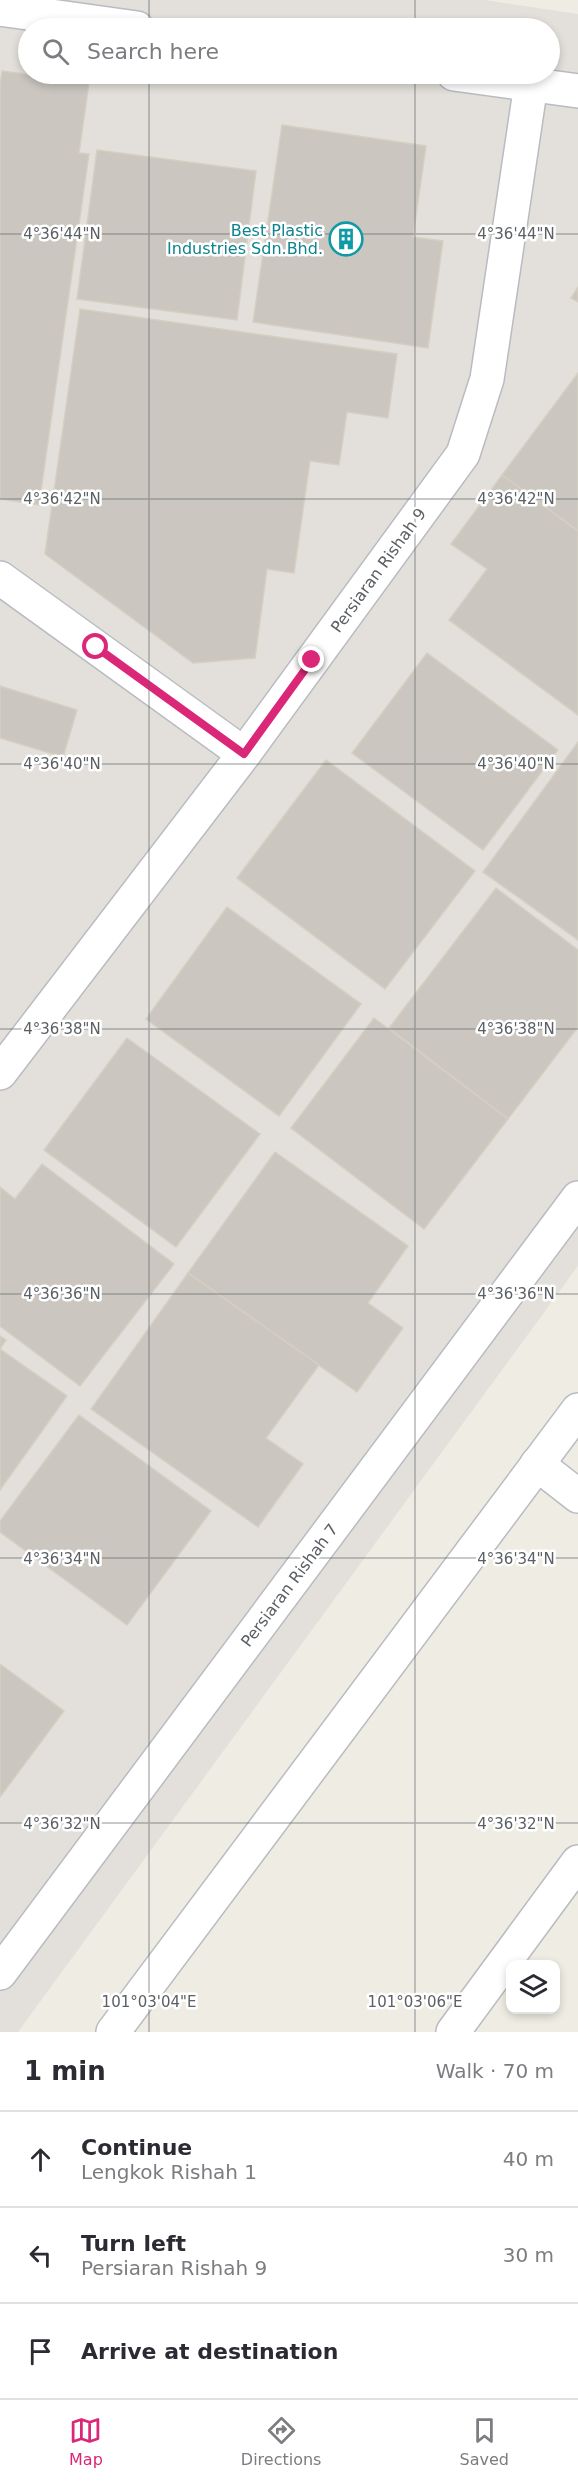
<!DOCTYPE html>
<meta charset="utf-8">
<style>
body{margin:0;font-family:"DejaVu Sans",sans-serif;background:#f7f7f7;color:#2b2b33}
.controls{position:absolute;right:18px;bottom:18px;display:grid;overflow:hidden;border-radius:12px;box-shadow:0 3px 9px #0003}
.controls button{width:54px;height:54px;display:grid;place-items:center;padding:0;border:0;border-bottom:2px solid #e1e1e2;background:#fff;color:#2b2b33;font:30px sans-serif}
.stop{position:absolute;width:18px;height:18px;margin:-14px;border:4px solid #db2777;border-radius:50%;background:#fff}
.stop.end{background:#db2777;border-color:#fff;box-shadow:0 2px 6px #0008}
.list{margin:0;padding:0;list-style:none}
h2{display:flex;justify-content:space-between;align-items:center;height:78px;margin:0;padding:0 24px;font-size:26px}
h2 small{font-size:20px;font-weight:400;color:#7c7c81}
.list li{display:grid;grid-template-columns:39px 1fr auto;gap:18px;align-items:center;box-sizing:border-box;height:96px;padding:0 24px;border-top:2px solid #e1e1e2}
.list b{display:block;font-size:22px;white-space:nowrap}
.list p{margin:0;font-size:20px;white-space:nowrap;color:#7c7c81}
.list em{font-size:20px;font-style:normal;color:#7c7c81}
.icon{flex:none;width:33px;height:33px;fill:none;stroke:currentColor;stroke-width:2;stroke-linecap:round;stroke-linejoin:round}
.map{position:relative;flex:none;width:578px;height:2032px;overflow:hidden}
.search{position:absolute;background:#fff;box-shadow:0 3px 9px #0003;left:18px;right:18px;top:18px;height:66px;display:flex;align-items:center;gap:15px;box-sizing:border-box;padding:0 21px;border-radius:33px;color:#7c7c81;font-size:22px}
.sheet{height:366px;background:#fff}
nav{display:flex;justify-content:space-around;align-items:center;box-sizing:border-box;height:84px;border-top:2px solid #e1e1e2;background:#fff;font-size:16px;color:#7c7c81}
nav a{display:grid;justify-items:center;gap:3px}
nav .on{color:#db2777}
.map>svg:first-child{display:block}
</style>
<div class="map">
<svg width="578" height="2032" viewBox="0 0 578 2032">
<rect width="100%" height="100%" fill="#efede3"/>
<path fill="#e3e0db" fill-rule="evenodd" d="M0 0H485L578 14V1266L18 2032H0ZM28 28H550V74H28Z"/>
<g fill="#cbc7c0" stroke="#d5cfc1" stroke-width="1.5">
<path d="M2 71 89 83 79 153 89 154 39 505 0 499V86Z"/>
<path d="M282 125 426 146 413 237 443 241 428 348 253 322Z"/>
<path d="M97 150 256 171 237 320 77 299Z"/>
<path d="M578 287V302L571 298Z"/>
<path d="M80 309 397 354 388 418 347 412 339 465 310 461 294 573 267 569 255 658 193 663 45 554Z"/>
<path d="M578 373V531L502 475Z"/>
<path d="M502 475 578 531V715L449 620 487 569 451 544Z"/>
<path d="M427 653 558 750 483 850 352 753Z"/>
<path d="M0 686 77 710 63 757 0 738Z"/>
<path d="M578 742V940L483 872Z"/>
<path d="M326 760 475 871 385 989 237 878Z"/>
<path d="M496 888 578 950V1027L508 1119 389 1028Z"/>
<path d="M227 907 361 1004 279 1116 146 1019Z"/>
<path d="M374 1018 508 1119 424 1229 291 1128Z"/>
<path d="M127 1038 260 1134 176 1247 44 1150Z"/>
<path d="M275 1152 408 1246 368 1303 403 1328 357 1392 188 1273Z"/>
<path d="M42 1164 174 1264 80 1386 0 1326V1187L15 1199Z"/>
<path d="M188 1273 319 1365 266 1438 303 1464 258 1527 91 1409Z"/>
<path d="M0 1336 6 1340 0 1349 67 1396 0 1490Z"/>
<path d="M79 1415 211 1511 127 1625 0 1532V1521Z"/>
<path d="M0 1664 64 1711 0 1797Z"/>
</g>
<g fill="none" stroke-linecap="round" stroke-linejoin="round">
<g stroke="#b8bcc1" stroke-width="36">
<g id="minor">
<path d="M0 9 137 28"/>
<path d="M454 74 578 91"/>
<path d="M0 578 244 754"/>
<path d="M0 1073 244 754 463 454 487 379 531 84"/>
<path d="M537 1464 578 1496"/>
<path d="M0 1973 578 1198"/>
<path d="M113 2032 578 1410"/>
<path d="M453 2032 578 1862"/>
</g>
</g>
<use href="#minor" stroke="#fff" stroke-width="33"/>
</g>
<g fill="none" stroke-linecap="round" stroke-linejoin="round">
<path stroke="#db2777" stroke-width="8" d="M96 647 244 754 312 660"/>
</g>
<path fill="none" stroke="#5b6065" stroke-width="1.5" stroke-opacity="0.45" d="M149 0V28M415 0V28M149 74V2032M415 74V2032M0 234H578M0 499H578M0 764H578M0 1029H578M0 1294H578M0 1558H578M0 1823H578"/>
<defs>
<g id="building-ring" transform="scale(1.725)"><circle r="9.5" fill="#fff" stroke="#0f9aa8" stroke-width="1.5"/><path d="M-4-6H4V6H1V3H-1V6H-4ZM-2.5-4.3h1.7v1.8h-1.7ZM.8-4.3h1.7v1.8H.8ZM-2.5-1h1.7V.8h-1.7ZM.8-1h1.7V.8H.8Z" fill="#0f9aa8"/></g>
</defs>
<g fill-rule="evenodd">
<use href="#building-ring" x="346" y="239"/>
</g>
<g text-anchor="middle" stroke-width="5" stroke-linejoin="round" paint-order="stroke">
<g font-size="16" fill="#0d838f" stroke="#fff" text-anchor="end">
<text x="323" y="236">Best Plastic<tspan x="323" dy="18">Industries Sdn.Bhd.</tspan></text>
</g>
<g font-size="16" fill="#5b6065" stroke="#fff">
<text transform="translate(378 570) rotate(-54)" y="6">Persiaran Rishah 9</text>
<text transform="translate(289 1585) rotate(-53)" y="6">Persiaran Rishah 7</text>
</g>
</g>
<g font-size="15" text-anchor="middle" fill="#5b6065" stroke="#fff" stroke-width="5" stroke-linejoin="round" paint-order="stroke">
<text x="62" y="239">4°36'44"N</text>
<text x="516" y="239">4°36'44"N</text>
<text x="62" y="504">4°36'42"N</text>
<text x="516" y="504">4°36'42"N</text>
<text x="62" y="769">4°36'40"N</text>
<text x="516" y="769">4°36'40"N</text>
<text x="62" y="1034">4°36'38"N</text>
<text x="516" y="1034">4°36'38"N</text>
<text x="62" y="1299">4°36'36"N</text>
<text x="516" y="1299">4°36'36"N</text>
<text x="62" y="1564">4°36'34"N</text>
<text x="516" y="1564">4°36'34"N</text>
<text x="62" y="1829">4°36'32"N</text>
<text x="516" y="1829">4°36'32"N</text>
<text x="149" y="2007">101°03'04"E</text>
<text x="415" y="2007">101°03'06"E</text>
</g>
</svg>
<div class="controls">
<button><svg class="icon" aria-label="layers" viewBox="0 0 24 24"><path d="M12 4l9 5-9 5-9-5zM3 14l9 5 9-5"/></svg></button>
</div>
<div class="stop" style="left:96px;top:647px"></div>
<div class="stop end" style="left:312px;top:660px"></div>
<div class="search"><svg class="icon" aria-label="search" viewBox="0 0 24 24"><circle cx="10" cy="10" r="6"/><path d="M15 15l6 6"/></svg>Search here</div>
</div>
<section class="sheet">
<h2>1 min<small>Walk · 70 m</small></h2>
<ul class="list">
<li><svg class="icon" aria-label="ahead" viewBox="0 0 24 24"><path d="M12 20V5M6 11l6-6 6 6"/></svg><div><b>Continue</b><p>Lengkok Rishah 1</p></div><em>40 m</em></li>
<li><svg class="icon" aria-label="left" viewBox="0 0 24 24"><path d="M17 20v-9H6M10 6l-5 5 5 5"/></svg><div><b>Turn left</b><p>Persiaran Rishah 9</p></div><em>30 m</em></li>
<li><svg class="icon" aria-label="arrive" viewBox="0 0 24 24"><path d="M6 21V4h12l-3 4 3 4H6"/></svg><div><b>Arrive at destination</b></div></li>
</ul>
</section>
<nav>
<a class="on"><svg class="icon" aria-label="map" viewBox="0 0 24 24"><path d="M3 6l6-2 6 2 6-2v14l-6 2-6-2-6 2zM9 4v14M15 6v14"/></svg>Map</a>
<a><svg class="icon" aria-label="directions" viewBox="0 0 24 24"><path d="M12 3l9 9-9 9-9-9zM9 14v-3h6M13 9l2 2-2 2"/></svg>Directions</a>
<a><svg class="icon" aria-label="saved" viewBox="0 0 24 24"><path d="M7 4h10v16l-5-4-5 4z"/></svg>Saved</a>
</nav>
